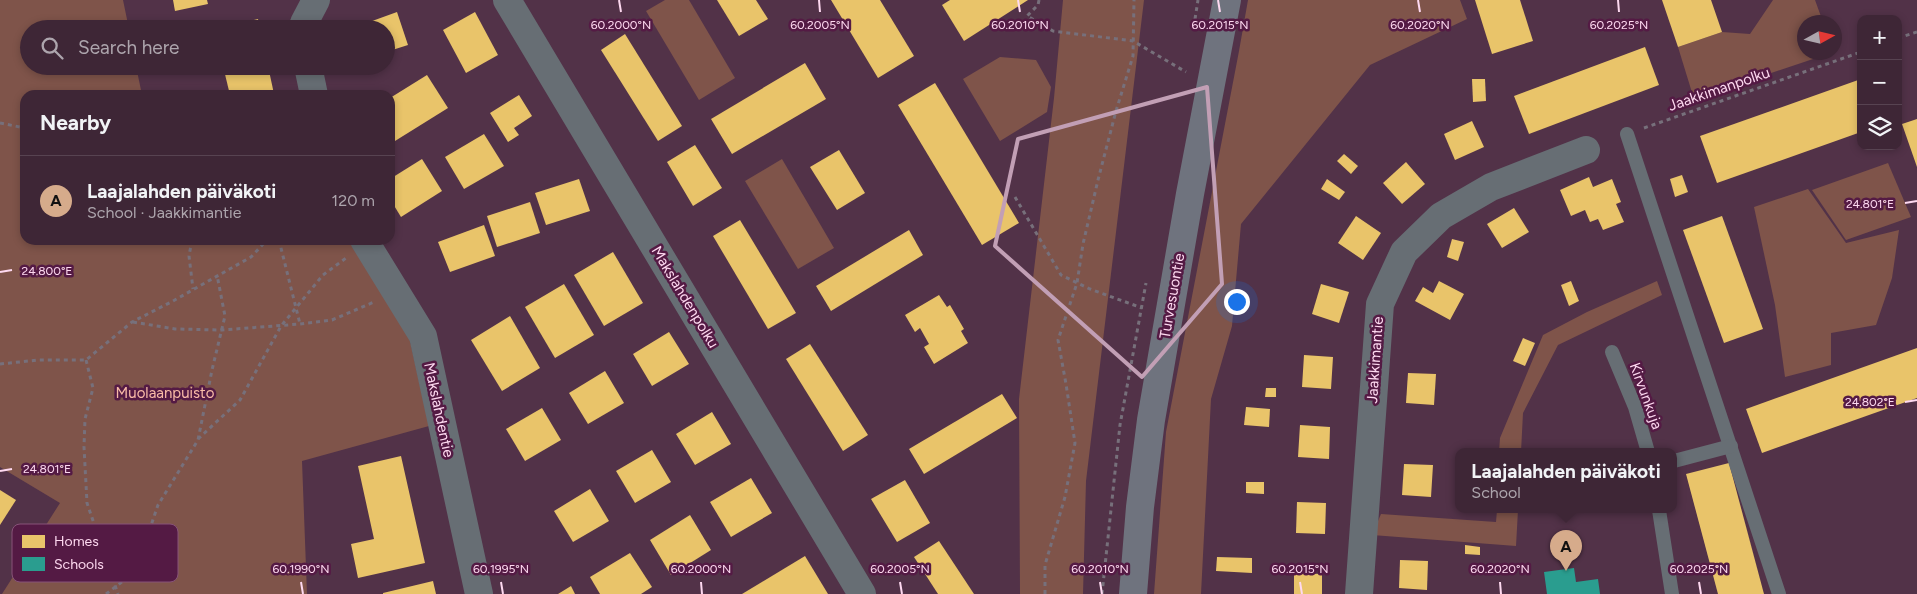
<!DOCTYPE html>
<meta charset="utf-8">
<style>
body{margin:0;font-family:Figtree,sans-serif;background:#452e3e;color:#f1f3f6}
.controls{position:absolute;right:15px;top:15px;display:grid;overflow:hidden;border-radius:10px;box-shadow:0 2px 8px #0003}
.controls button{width:45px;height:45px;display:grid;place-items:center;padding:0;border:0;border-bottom:1px solid #574351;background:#3e2636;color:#f1f3f6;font:25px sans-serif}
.compass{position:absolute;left:1797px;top:15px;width:45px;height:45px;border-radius:50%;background:#3e2636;box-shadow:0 2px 8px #0003;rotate:82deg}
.you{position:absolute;left:1236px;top:301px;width:18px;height:18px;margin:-12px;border:4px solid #fff;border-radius:50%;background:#1a73e8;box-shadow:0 0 0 8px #1a73e833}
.badge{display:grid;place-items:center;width:32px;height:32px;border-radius:50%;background:#d6ab8b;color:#111;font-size:16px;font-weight:700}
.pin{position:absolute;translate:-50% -41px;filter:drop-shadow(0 1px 2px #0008)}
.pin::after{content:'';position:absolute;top:26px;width:18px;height:15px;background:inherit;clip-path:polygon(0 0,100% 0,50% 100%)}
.popup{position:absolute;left:1455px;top:448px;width:222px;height:65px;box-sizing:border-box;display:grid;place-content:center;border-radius:10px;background:#3e2636;filter:drop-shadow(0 1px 4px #0005);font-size:16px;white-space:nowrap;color:#ada5ad}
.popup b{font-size:19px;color:#f1f3f6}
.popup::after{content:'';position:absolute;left:50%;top:100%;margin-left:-10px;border:10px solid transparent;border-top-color:#3e2636}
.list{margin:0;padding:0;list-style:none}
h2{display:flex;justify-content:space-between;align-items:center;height:65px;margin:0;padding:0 20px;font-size:21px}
h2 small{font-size:16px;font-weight:400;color:#ada5ad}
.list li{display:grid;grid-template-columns:32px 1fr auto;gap:15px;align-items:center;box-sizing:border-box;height:90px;padding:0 20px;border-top:1px solid #574351}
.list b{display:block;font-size:19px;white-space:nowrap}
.list p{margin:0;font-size:16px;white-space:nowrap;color:#ada5ad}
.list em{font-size:16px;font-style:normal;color:#ada5ad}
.icon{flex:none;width:28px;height:28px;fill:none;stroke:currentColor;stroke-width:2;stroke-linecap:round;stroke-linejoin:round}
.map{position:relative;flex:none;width:1917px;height:594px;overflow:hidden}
.search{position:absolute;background:#3e2636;box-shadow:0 2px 8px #0003;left:20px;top:20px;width:375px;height:55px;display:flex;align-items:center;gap:12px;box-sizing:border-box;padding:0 18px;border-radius:28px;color:#ada5ad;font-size:19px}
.panel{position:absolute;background:#3e2636;box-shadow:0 2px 8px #0003;left:20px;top:90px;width:375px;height:155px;border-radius:15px}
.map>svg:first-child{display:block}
</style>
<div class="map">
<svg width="1917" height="594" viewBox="0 0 1917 594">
<rect width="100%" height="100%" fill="#523248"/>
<g fill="#7f544a">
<path d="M0 0H123L129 29H29V66H136L142 95H25V240H352L409 336 429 426 302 461 307 594H2L60 503 0 467Z"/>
<path d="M665 0H689L735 78 699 100 646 11Z"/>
<path d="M1063 0H1144L1086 481 1083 594H1020L1019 399 1054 98Z"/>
<path d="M1248 0H1460L1467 19 1370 65 1241 224 1232 326 1211 399 1201 594H1154L1166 432 1239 51Z"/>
<path d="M1773 0H1815L1823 22H1804V52L1831 53 1694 99 1678 47 1722 32 1750 34Z"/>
<path d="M1000 57 1036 60 1051 87 1047 112 1000 141 963 79Z"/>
<path d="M782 159 834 248 798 269 745 181Z"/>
<path d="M1888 163 1911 217 1846 240 1812 190Z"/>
<path d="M1808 189 1846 243 1899 230 1892 278 1876 325 1831 333V365L1785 377 1775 305 1754 207Z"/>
<path d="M1657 281 1662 295 1558 345 1523 413 1521 452H1499L1500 438 1543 335 1587 312Z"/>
<path d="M1497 510H1518L1516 546 1372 535 1381 514 1496 522Z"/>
</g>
<g fill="#e9c46a">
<path d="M173 0H207L208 4 175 11Z"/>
<path d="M717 0H756L768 19 739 36Z"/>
<path d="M831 0H880L914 56 878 78Z"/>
<path d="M950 0H1028L964 41 942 5Z"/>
<path d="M1475 0H1520L1533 41 1492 54Z"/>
<path d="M1662 0H1711L1722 32 1678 47Z"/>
<path d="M397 12 408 45 386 52V29H350Z"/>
<path d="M475 12 498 55 466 73 443 30Z"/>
<path d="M258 19 260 29H224V27Z"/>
<path d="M625 34 682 126 658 141 601 50Z"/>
<path d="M1645 47 1659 85 1529 134 1514 96Z"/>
<path d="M805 63 826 99 732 154 711 119Z"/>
<path d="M223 66H268L274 94 230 95Z"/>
<path d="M427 75 448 108 395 141 390 134V98Z"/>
<path d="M1472 79H1485L1486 101 1473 102Z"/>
<path d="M1861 79V132L1717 183 1700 136Z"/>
<path d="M935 83 1019 223 982 245 898 105Z"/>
<path d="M519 95 532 116 514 128 519 135 508 142 490 113Z"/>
<path d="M1917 119V167L1902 124Z"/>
<path d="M1472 121 1484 147 1455 160 1444 134Z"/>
<path d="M484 134 504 166 464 189 445 157Z"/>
<path d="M695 145 722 188 693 206 667 162Z"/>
<path d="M839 150 865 193 837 210 810 167Z"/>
<path d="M1344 154 1358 166 1351 174 1337 161Z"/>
<path d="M422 159 442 191 401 217 390 199V179Z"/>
<path d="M1406 162 1425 184 1402 204 1383 183Z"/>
<path d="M1682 175 1688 192 1675 197 1670 179Z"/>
<path d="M1589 177 1593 187 1612 179 1621 202 1616 204 1624 222 1603 230 1598 219 1590 222 1585 210 1571 216 1560 190Z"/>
<path d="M579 179 590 211 546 225 535 193Z"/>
<path d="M1327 179 1345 192 1339 200 1321 189Z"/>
<path d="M530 202 540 233 497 247 487 216Z"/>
<path d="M1514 208 1529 232 1502 248 1487 224Z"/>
<path d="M1356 216 1381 233 1363 260 1338 243Z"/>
<path d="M1722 216 1763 329 1724 343 1683 230Z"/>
<path d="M740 220 796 313 768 329 713 236Z"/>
<path d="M484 225 495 256 450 272 438 242Z"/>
<path d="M909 230 923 255 831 311 816 286Z"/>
<path d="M1452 239 1464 242 1458 261 1447 257Z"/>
<path d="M613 252 643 303 604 326 574 275Z"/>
<path d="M1439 281 1464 294 1450 320 1415 301 1423 287 1433 293Z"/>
<path d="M1571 281 1579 301 1569 306 1561 285Z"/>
<path d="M564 284 594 335 555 358 525 307Z"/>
<path d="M1321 284 1349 292 1339 323 1312 314Z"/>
<path d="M939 295 947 307 950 305 964 329 961 331 968 343 934 364 924 347 929 344 920 328 915 332 905 315Z"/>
<path d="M510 316 540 368 502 391 471 340Z"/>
<path d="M669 332 689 364 652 386 633 354Z"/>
<path d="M1523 338 1535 343 1525 366 1513 361Z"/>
<path d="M810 344 868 435 843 451 786 359Z"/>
<path d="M1917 348V398L1762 453 1746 409Z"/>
<path d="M1304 355 1333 357 1331 389 1302 387Z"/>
<path d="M605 371 624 403 588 424 569 393Z"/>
<path d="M1408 373 1436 374 1434 405 1406 403Z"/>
<path d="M1266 388H1276V397H1265Z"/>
<path d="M1002 394 1017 418 924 474 909 449Z"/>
<path d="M1246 407 1270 409 1269 427 1244 425Z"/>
<path d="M542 408 561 440 525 461 506 429Z"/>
<path d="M712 412 731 444 695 465 676 434Z"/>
<path d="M1300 425 1330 427 1329 459 1298 457Z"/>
<path d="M652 450 671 482 635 503 616 471Z"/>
<path d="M401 456 425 563 358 578 351 544 374 539 358 466Z"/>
<path d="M1729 463 1764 594H1718L1686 474Z"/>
<path d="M1404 464 1433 465 1431 497 1402 495Z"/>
<path d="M751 478 772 513 731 537 710 502Z"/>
<path d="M905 480 930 523 897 542 871 499Z"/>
<path d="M1246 482H1264V494L1246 493Z"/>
<path d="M590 489 609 521 573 542 554 511Z"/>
<path d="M0 490 16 500 0 525Z"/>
<path d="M1297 502 1326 503 1325 534 1296 533Z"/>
<path d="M690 515 711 550 671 575 650 540Z"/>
<path d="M939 541 974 594H938L914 557Z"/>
<path d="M1465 545 1480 547V555L1465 554Z"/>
<path d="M630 553 652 587 641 594H600L590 577Z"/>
<path d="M805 556 828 594H742Z"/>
<path d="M1217 557 1252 558V573L1216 571Z"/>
<path d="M1400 560 1428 561 1427 590 1399 588Z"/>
<path d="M1294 573 1322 574V594H1294Z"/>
<path d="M433 581 436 594H383V593Z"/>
<path d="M571 586 575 594H558Z"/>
</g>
<path fill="#2a9d8f" d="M1574 568 1576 582 1598 579 1600 594H1547L1544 572Z"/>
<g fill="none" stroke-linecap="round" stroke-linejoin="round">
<g stroke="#77707b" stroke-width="3" stroke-dasharray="4 4" stroke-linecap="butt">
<path d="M1039 0 1038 5 1027 16 1053 31 1133 41 1186 72"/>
<path d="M1195 19 1198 0"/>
<path d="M1898 38 1917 32"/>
<path d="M0 123 25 128"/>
<path d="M1644 128 1861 52"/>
<path d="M1015 197 1061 275 1090 289 1142 308"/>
<path d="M192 240 189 256 193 289"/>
<path d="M279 240 300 324"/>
<path d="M133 322 175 329 222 330 300 324 332 320 374 302"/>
<path d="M86 360 93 388 85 419 84 447 87 503 118 594"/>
<path d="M0 364 38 360H86L132 322 173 301 251 257 267 240"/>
<path d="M198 439 240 400 281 326 323 275 346 258"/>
<path d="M106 594 135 572 158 505 198 440 212 370 225 316 217 275"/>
<path d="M1045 594V565L1065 497 1075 443 1066 384 1058 340 1077 283 1083 244 1098 180 1116 111 1133 56 1134 0"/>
<path d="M1102 594 1120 425 1146 283"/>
</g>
<g stroke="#676e74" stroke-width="14">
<path d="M1627 134 1779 594"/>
<path d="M1612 352 1635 407 1648 452"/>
<path d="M1674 461 1731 446"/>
<path d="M1659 510 1672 594"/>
</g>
<g stroke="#676e74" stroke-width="28">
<path d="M507 0 862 594"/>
<path d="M304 29V23L316 0"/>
<path d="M308 66 314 95"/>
<path d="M364 240 423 336 479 594"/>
<path d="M1359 594 1380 304 1404 252 1441 216 1491 187 1586 150"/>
</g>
<path stroke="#6f737e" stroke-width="28" d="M1133 594 1140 507 1151 420 1190 194 1227 0"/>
</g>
<path fill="none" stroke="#c29fb5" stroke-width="4" stroke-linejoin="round" d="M1207 87 1222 284 1142 377 995 246 1018 139Z"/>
<path fill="none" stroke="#fed9f0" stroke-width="2" d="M619 0 621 12M819 0 820 12M1018 0 1020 12M1218 0 1220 12M1418 0 1420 12M1618 0 1619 12M1905 203 1917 201M0 272 12 270M1905 402 1917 400M0 471 12 469M301 582 303 594M501 582 503 594M701 582 702 594M900 582 902 594M1100 582 1102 594M1300 582 1302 594M1500 582 1501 594M1699 582 1701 594"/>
<g text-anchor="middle" stroke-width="5" stroke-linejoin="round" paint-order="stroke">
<g font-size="15" fill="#fed9f0" stroke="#541a44">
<text transform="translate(1719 89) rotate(-19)" y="5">Jaakkimanpolku</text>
<text transform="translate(1172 296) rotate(-80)" y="5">Turvesuontie</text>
<text transform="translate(685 297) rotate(59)" y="5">Makslahdenpolku</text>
<text transform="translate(1375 360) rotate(-86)" y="5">Jaakkimantie</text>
<text transform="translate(1646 396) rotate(70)" y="5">Kirvunkuja</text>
<text transform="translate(439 410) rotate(78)" y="5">Makslahdentie</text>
</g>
<g font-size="15" fill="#f9bca7" stroke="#541a44">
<text x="165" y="398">Muolaanpuisto</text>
</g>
</g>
<rect x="12" y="524" width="166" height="58" rx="8" fill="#541a44" stroke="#875378" stroke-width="1"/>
<rect x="22" y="535" width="23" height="13" fill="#e9c46a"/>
<rect x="22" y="557" width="23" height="14" fill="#2a9d8f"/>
<g font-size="14" fill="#fed9f0">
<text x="54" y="546">Homes</text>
<text x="54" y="569">Schools</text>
</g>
<g font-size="12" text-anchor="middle" fill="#fed9f0" stroke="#541a44" stroke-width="5" stroke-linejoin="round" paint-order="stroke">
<text x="621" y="29">60.2000°N</text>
<text x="820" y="29">60.2005°N</text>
<text x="1020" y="29">60.2010°N</text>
<text x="1220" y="29">60.2015°N</text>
<text x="1420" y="29">60.2020°N</text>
<text x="1619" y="29">60.2025°N</text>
<text x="1870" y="208">24.801°E</text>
<text x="47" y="275">24.800°E</text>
<text x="1870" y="406">24.802°E</text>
<text x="47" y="473">24.801°E</text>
<text x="301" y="573">60.1990°N</text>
<text x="501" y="573">60.1995°N</text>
<text x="701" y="573">60.2000°N</text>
<text x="900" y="573">60.2005°N</text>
<text x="1100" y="573">60.2010°N</text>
<text x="1300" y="573">60.2015°N</text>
<text x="1500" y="573">60.2020°N</text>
<text x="1699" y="573">60.2025°N</text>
</g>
</svg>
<div class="controls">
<button>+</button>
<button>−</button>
<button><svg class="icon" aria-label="layers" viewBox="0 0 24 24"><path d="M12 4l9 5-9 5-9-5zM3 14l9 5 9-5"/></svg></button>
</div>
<svg class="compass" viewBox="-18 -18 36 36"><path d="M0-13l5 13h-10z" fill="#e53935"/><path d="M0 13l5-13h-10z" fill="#ada5ad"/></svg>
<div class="you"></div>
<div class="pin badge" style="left:1566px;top:571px">A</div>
<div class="popup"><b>Laajalahden päiväkoti</b>School</div>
<div class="search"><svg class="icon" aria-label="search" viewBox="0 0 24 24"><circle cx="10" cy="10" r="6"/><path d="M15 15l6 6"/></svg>Search here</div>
<section class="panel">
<h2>Nearby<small></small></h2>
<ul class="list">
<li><span class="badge">A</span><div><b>Laajalahden päiväkoti</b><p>School · Jaakkimantie</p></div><em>120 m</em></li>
</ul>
</section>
</div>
